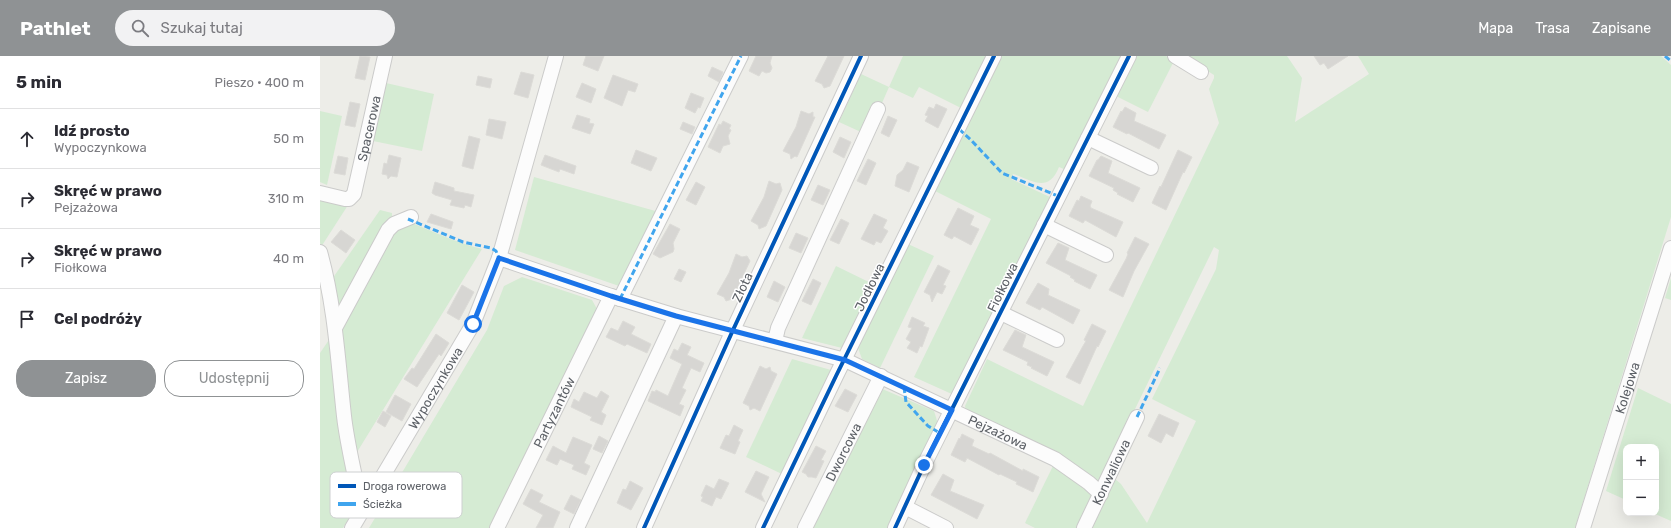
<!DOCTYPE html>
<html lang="pl">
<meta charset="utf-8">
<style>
body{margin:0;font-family:Rubik,sans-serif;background:#f2f2f3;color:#2b2b33}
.controls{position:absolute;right:12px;bottom:12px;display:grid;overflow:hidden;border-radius:8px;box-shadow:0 4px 16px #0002}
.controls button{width:36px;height:36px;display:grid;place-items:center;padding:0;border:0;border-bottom:1px solid #e1e1e2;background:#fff;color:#2b2b33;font:20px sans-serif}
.stop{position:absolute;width:12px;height:12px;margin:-9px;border:3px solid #1a73e8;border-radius:50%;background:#fff}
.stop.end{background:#1a73e8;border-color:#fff;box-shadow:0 1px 4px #0008}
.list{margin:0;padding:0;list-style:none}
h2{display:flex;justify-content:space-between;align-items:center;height:52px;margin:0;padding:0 16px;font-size:17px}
h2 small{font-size:13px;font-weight:400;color:#7c7c81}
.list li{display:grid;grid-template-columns:26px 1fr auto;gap:12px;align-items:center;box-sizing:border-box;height:60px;padding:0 16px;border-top:1px solid #e1e1e2}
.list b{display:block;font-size:15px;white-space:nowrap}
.list p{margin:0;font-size:13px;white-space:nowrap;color:#7c7c81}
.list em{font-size:13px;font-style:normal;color:#7c7c81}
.actions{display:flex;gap:8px;padding:12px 16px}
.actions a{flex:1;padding:9px 0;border:1px solid #8f9294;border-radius:16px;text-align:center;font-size:14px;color:#8f9294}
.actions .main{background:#8f9294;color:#fff}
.icon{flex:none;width:22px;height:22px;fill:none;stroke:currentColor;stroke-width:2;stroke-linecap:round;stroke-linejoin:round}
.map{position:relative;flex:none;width:1351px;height:472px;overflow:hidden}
header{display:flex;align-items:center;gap:24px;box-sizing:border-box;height:56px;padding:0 20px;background:#8f9294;color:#fff}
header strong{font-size:19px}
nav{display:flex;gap:22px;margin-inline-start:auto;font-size:14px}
.search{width:280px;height:36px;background:#f2f2f3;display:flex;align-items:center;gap:10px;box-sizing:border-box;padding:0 14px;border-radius:22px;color:#7c7c81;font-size:15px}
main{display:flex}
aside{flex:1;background:#fff}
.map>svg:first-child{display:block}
</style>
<header>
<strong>Pathlet</strong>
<div class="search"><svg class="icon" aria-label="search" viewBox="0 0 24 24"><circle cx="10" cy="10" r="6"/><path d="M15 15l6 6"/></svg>Szukaj tutaj</div>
<nav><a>Mapa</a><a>Trasa</a><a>Zapisane</a></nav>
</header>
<main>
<aside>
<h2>5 min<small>Pieszo · 400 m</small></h2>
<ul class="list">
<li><svg class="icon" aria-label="ahead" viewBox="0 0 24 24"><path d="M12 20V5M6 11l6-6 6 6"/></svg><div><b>Idź prosto</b><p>Wypoczynkowa</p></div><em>50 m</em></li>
<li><svg class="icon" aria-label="right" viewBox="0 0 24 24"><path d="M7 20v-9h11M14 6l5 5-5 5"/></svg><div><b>Skręć w prawo</b><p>Pejzażowa</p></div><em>310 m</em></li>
<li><svg class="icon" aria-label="right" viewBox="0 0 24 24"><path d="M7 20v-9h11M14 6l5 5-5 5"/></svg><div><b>Skręć w prawo</b><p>Fiołkowa</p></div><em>40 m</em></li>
<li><svg class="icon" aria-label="arrive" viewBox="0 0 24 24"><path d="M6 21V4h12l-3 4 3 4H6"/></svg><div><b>Cel podróży</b></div></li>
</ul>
<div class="actions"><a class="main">Zapisz</a><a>Udostępnij</a></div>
</aside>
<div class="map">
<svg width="1351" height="472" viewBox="0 0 1351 472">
<rect width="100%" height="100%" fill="#edede8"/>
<g fill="#d5ebd3">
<path d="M583 0H666L641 52 599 31 593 42 569 31 562 47 557 45 543 77 519 66 541 18 569 31Z"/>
<path d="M680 0H803L746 114 739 111C728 138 712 124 693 118L691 123 732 142 634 339 594 321 671 163 615 135Z"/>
<path d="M816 0H846L854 5 828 56 796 40Z"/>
<path d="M864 0H967L982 22 975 66 1049 18 1038 0H1341L1351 9V161L1255 472H769L794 422 801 428 827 467 876 365 832 343 896 213 899 194 894 191 778 429 646 356 645 350 667 303 763 350 899 67 889 33 894 22V19Z"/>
<path d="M66 27 114 38 102 95 53 85Z"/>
<path d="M0 55 22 60 7 129 0 126Z"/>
<path d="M214 121 339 156 299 230 195 194Z"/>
<path d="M0 139 30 146 1 191 0 186Z"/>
<path d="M60 154 72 157V163L18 261 10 226Z"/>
<path d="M89 166C113 175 137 187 162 193L34 401 17 272 75 173Z"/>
<path d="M588 188 614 200 560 312 542 303 538 292Z"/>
<path d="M516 210 555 229 528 285 522 292 482 282Z"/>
<path d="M202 221 272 244 277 253 169 472H49L167 274 184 230Z"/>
<path d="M1351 222V244L1345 242Z"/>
<path d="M13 278 36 450 23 472H0V297Z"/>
<path d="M472 303 511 314 510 322 464 419 426 401Z"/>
<path d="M560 332 614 355 619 371 569 472H490Z"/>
<path d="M1318 332 1351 348V465L1333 457H1336V391H1306V444L1286 435Z"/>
<path d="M733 410 775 434 759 472H715L705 467Z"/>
</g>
<g fill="#d7d6d3" stroke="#dcdbd7">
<path d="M40 0 50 1 45 24 35 22Z"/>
<path d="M266 0H284L278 15 263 9Z"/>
<path d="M436 0H452L450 7 452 12 450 16 446 17 442 15 439 20 429 15Z"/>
<path d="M508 0H524L510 30 504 32 502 28 495 25Z"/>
<path d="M994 0H1028L1008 13 1004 7 1000 9Z"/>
<path d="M392 11 403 16 399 26 388 20Z"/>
<path d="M201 16 214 19 208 42 194 38Z"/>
<path d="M293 19 318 28 315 36 308 34 302 50 284 42Z"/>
<path d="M158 20 172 23 170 32 156 29Z"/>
<path d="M262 27 276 33 271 47 256 41Z"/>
<path d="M371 37 384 42 380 52 378 51 375 57 365 52Z"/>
<path d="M30 46 40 48 35 71 25 69Z"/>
<path d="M616 48 627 53 618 72 605 65 608 60 605 59 609 51 614 53Z"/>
<path d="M805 51 816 57 814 65 846 79 839 93 808 77 807 78 793 71 801 55 802 56Z"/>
<path d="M481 55 489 58 493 56V61H495L477 101 475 100 471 103 470 98 463 95 476 71Z"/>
<path d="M257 59 270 63 269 67 274 68 270 78 252 72Z"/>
<path d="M568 60 577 64 569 81 561 77Z"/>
<path d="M169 63 186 66 182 83 166 79Z"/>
<path d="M403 65 411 69 409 73 411 74 408 80 410 88 403 90 400 97 388 91 399 68 401 69Z"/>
<path d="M363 66 375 71 372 78 360 73Z"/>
<path d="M149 80 160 83 153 113 142 110Z"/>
<path d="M520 81 531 86 524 102 513 96Z"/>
<path d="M316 94 337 102 331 115 311 107Z"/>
<path d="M858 94 872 101 864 117 863 116 846 154 832 147 840 130 841 131Z"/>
<path d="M69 99 81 102 77 121 71 120 68 123 67 119 62 118 64 107 67 108Z"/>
<path d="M225 99 256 110 254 118 240 113 239 116 221 109Z"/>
<path d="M18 100 28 102 25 119 14 117Z"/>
<path d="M781 100 792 105 788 117 820 132 813 146 797 138 798 137 793 134 794 132 769 120 777 104H778Z"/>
<path d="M548 103 556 107 546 129 537 125Z"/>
<path d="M587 106 599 111 589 136 575 130 577 119 583 114Z"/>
<path d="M449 125 456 128 460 127 462 134 446 170 439 173 438 169 431 165 444 141Z"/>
<path d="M115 126 134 132V135L154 139 151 151 145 149 144 152 130 149 132 144 115 139 112 137Z"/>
<path d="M376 126 385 131 376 149 366 144Z"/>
<path d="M498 129 510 134 503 149 491 144Z"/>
<path d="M761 140 772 145 770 150 771 152 803 166 796 181 765 164 763 167 749 160 757 144 759 145Z"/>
<path d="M638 152 654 160 650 169 659 173 651 189 634 180 632 183 624 179Z"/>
<path d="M111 158 133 166 131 173 107 166Z"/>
<path d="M554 158 567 164 563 172 568 175 561 187 556 185 554 189 541 183Z"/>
<path d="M521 163 529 167 519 188 510 184Z"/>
<path d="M350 168 360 173 353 187 354 193 353 196 340 202 333 198Z"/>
<path d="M21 174 35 184 26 197 11 186Z"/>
<path d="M476 177 488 182 481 197 469 192Z"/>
<path d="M815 181 829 188 814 215 803 241 789 234 806 203 808 198 807 197Z"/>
<path d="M738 187 749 192 745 204 777 219 770 233 754 225 755 224 750 221 751 220 726 207Z"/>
<path d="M416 198 422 201 427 200 430 205 412 243 406 245 404 241 397 238 409 217Z"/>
<path d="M618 209 630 215 623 229 626 230 622 238 617 236 612 246 610 239 604 236Z"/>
<path d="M359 213 366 216 361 226 354 223Z"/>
<path d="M493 223 501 227 491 249 482 245Z"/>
<path d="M454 225 465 231 458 246 447 241Z"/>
<path d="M718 227 729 233 728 239 760 254 753 268 722 251 720 254 706 247Z"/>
<path d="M142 229 154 236 139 264 127 257Z"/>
<path d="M592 261 605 267 603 270 609 272 602 291 600 290 597 297 587 292 591 286 586 283 592 272 588 271Z"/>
<path d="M303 265 315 271 311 278 331 288 327 297 307 288 305 290 286 281 291 272 298 275Z"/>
<path d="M772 268 786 275 778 291 777 290 760 328 746 321 763 290 766 285 764 284Z"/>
<path d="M695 274 706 279 702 291 734 306 727 320 711 312 712 311 707 309 708 306 683 294Z"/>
<path d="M116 278 129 287 121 300 119 298 97 331 84 323 92 312 94 313Z"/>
<path d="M362 287 371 291 367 299 384 307 380 316 371 312 362 332 366 334 359 348 364 350 360 360 328 345 332 335 335 336 336 334 348 340 362 308 350 302 354 293 358 295Z"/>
<path d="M440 310 446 313 450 311 451 315 457 318 440 355 434 352 430 354 429 350 423 347Z"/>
<path d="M525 333 537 339 528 356 515 350Z"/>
<path d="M281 335 289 340 281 356 286 359 282 369 270 364 272 361 251 351 254 343 259 346 264 336 277 342Z"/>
<path d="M75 339 91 348 82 365 66 356Z"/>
<path d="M63 355 71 360 65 371 57 366Z"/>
<path d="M839 358 859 367 853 381 846 377 841 387 828 380Z"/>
<path d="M414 369 423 374 418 385 420 386 415 398 400 392 406 379 409 380Z"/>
<path d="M642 378 654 384 652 389V390L669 398 670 397 703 415V413L719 421 713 436 696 428 697 426 680 418 679 419 647 402 645 406 631 399 639 382 640 383Z"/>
<path d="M279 380 288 385 282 397 273 393Z"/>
<path d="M253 381 272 389 264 407 270 410 266 419 252 413 254 409 240 403 237 409 226 404 233 390 246 397Z"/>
<path d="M496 390 506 395 501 404 504 405 496 422 492 421H488L486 418 482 416Z"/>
<path d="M436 415 449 421 441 438 445 446 425 436Z"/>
<path d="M623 418 634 424 630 435 664 449 657 463 611 439Z"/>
<path d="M399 423 409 427 401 443 396 441 392 450 381 445 383 441 381 440 386 429 394 433Z"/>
<path d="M310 425 323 432 311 454 297 447 303 433 306 434Z"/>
<path d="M211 433 223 439 219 446 240 456 233 472H216L223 459 203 448Z"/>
<path d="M251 439 261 444 254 458 244 453Z"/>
</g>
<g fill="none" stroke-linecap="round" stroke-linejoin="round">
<g stroke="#cbcbca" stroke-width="16">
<g id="minor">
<path d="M855 0 881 16"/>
<path d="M768 82 831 112"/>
<path id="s1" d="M0 137 25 143H29L34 138 65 0"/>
<path d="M724 169 786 199"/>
<path d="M0 196C15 249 18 305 24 360 27 387 34 414 39 441L45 451"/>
<path id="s2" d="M179 202 291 240 356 260 525 304 735 403 769 427 781 438"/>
<path d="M300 243 421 0"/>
<path d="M681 257 737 284"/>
<path d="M15 272 68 174 74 168 91 161"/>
<path d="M455 285 458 272 558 53"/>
<path d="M585 451 626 472"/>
<path id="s3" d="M32 472 153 268 179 202 236 0"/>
<path id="s4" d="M177 472 291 240"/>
<path d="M257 472 356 260"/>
<path d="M324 472 413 274 541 0"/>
<path d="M443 472 516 320 674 0"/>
<path id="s5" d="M485 472 561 320"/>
<path d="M575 472 604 409 809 0"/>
<path id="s6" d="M764 472 817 361"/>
<path id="s7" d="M1263 472 1351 192"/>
</g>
</g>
<use href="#minor" stroke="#fcfcfc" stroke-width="14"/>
<g stroke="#40a5ee" stroke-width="3" stroke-dasharray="6 3" stroke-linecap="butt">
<path d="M1345 0 1351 5"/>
<path d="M639 73 651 84 682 117 738 140"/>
<path d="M88 163 143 186 171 192 176 195 179 202"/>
<path d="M300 243 421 0"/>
<path d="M584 331 586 346 608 370 620 377"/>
<path d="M817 361 840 312"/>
</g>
<g stroke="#fff" stroke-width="6">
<g id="cycleway">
<path d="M324 472 413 274 541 0"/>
<path d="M443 472 516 320 674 0"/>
<path d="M575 472 604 409 809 0"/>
</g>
</g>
<use href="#cycleway" stroke="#0057b8" stroke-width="4"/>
</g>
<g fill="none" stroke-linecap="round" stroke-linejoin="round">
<path stroke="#1a73e8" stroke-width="5" d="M153 268 179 202 291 240 356 260 525 304 632 354 604 409"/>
</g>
<g text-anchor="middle" stroke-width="3" stroke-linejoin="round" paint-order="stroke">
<g font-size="13" fill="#5d6167" stroke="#fff">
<text dy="5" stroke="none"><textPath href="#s1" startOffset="104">Spacerowa</textPath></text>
<text transform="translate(422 231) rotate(-65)" y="5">Złota</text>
<text transform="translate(549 231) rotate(-64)" y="5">Jodłowa</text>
<text transform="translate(682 231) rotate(-64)" y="5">Fiołkowa</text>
<text dy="5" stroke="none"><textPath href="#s3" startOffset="163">Wypoczynkowa</textPath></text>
<text dy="5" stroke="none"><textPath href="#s7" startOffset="147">Kolejowa</textPath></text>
<text dy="5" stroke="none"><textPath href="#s4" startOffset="129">Partyzantów</textPath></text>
<text dy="5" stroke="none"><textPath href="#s2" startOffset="530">Pejzażowa</textPath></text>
<text dy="5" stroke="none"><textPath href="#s5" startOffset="85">Dworcowa</textPath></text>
<text dy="5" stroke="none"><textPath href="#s6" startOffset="62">Konwaliowa</textPath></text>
</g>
</g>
<rect x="10" y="416" width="132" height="46" rx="6" fill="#fff" stroke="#ced0d1" stroke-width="1"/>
<rect x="18" y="428" width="18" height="4" fill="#0057b8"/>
<rect x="18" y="446" width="18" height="4" fill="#40a5ee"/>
<g font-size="11" fill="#5d6167">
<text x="43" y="434">Droga rowerowa</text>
<text x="43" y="452">Ścieżka</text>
</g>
</svg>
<div class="controls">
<button>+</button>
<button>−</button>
</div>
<div class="stop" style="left:153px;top:268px"></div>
<div class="stop end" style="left:604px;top:409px"></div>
</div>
</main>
